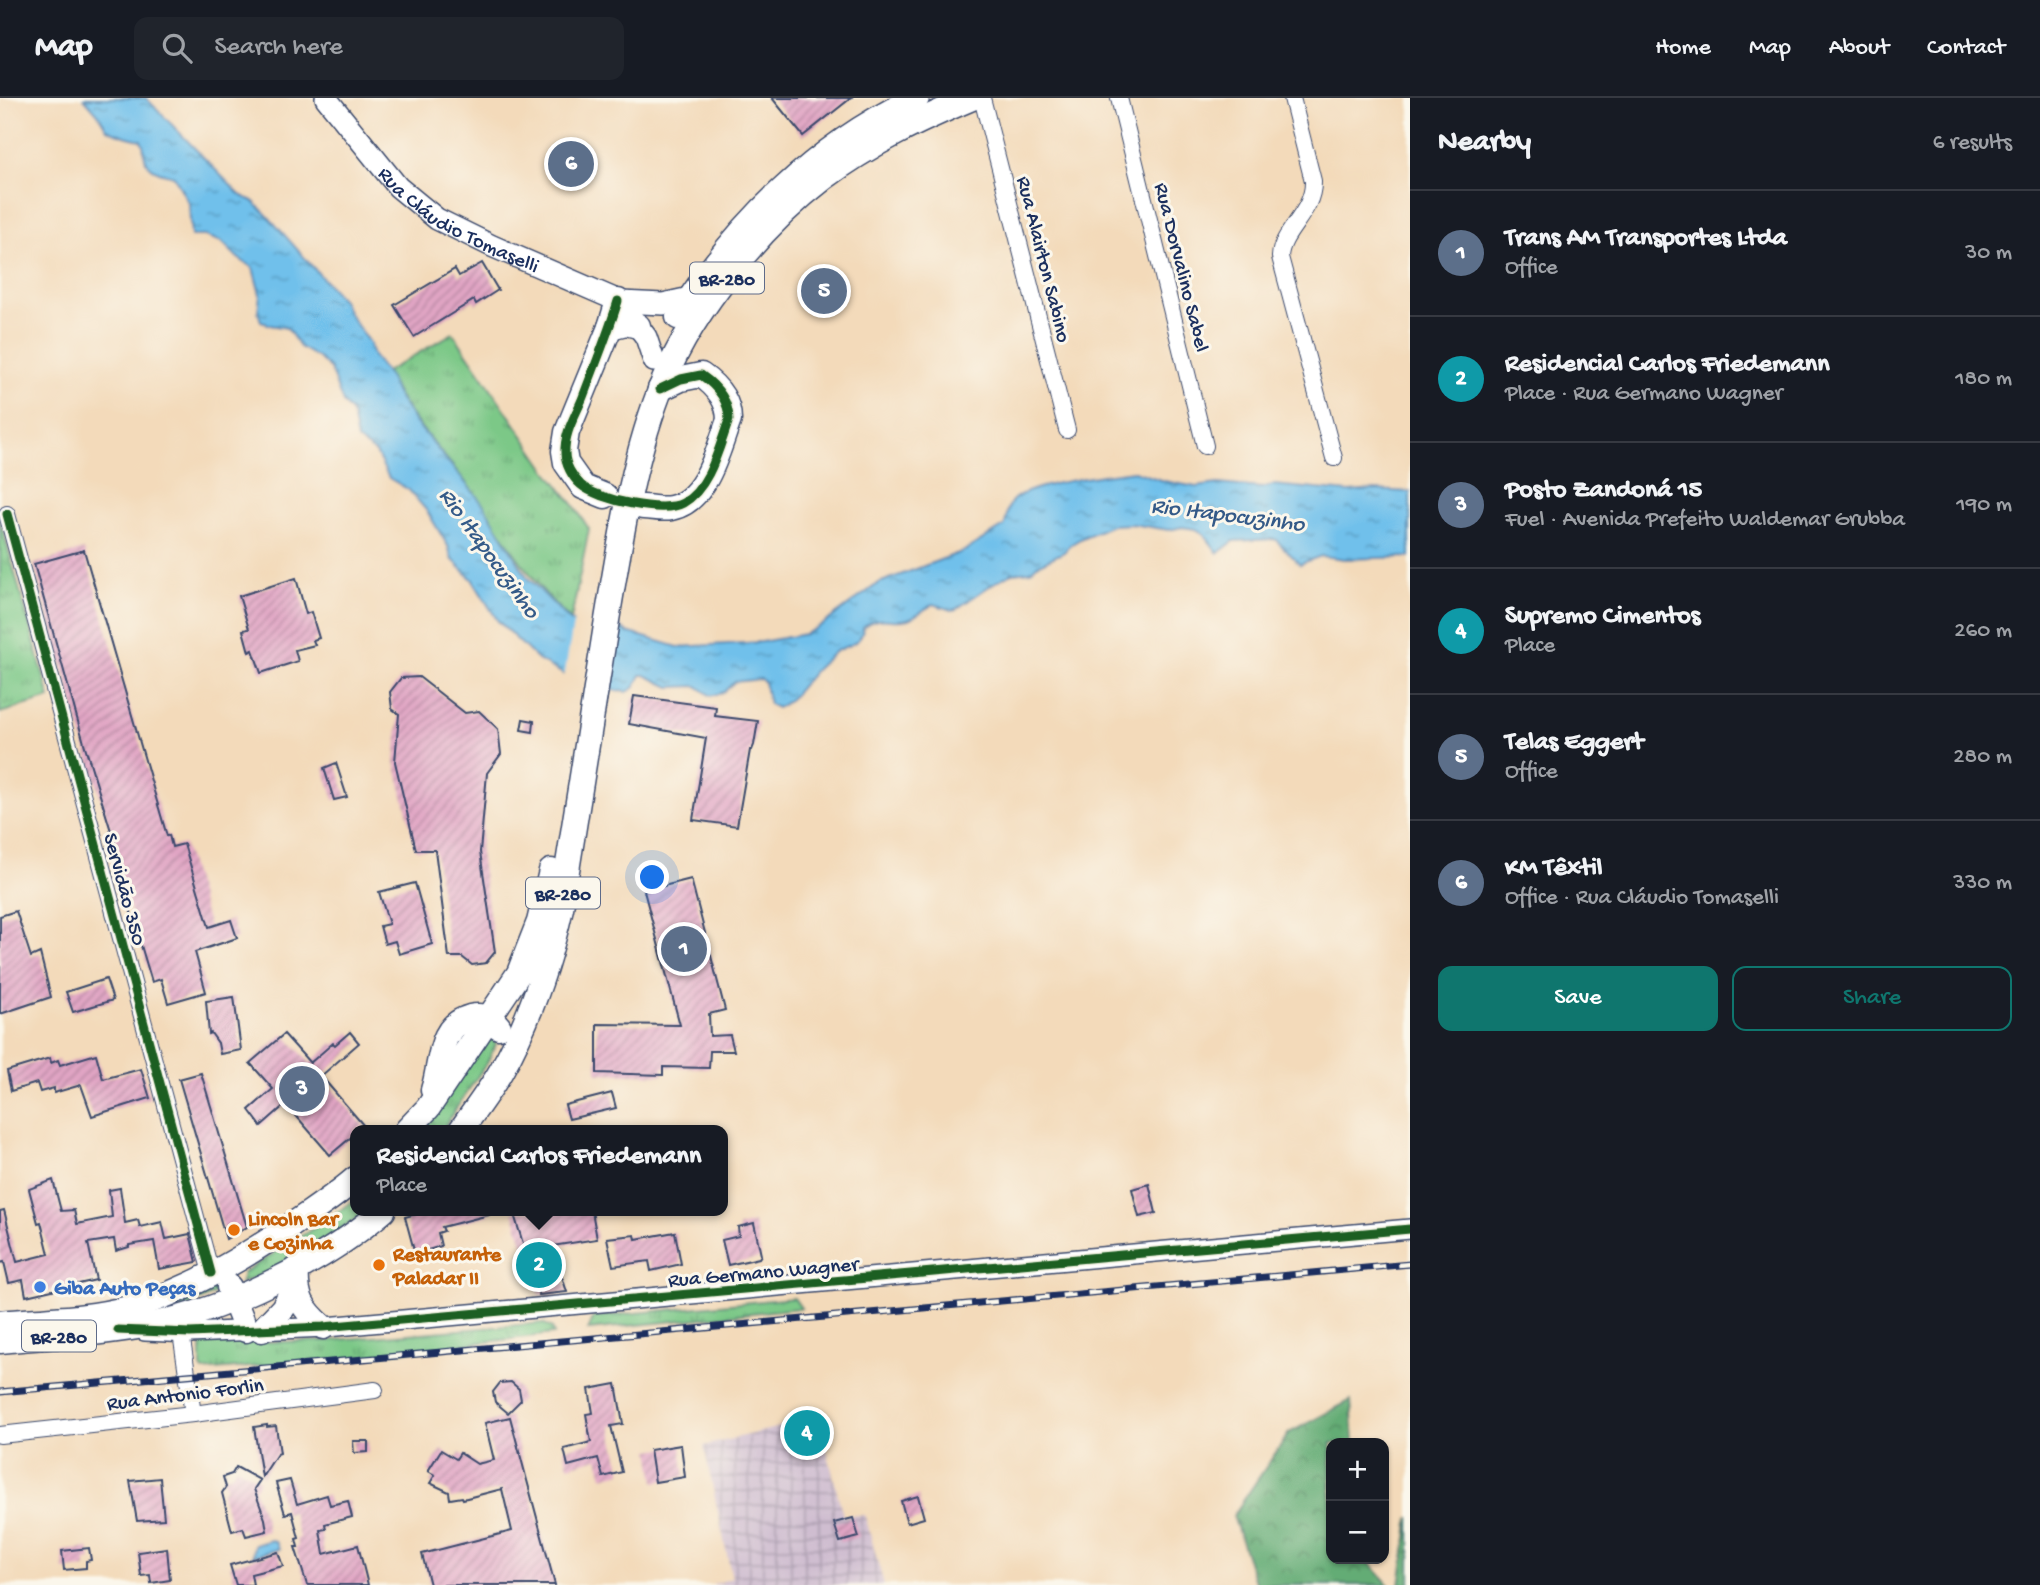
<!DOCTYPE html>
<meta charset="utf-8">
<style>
body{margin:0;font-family:"Gochi Hand",sans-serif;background:#20242c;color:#f1f3f6}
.controls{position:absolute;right:21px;bottom:21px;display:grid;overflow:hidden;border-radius:14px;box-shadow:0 2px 5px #0004}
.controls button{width:63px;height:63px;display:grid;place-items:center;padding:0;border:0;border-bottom:2px solid #363941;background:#171b24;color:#f1f3f6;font:35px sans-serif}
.you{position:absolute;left:653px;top:780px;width:24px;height:24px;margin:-18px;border:5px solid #fff;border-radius:50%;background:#1a73e8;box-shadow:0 0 0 10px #1a73e833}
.badge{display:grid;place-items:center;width:46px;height:46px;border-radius:50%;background:#0f766e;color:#fff;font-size:23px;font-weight:700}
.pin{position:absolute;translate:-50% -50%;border:4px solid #fff;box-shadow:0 2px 7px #0006}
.popup{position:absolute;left:350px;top:1027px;width:378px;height:91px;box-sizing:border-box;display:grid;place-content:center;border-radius:14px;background:#171b24;filter:drop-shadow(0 2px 5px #0005);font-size:23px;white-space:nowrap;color:#9ea1a6}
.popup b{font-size:26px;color:#f1f3f6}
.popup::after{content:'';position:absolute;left:50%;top:100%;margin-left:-14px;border:14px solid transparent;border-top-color:#171b24}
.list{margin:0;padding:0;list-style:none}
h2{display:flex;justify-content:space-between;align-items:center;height:91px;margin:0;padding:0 28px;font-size:30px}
h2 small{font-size:23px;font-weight:400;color:#9ea1a6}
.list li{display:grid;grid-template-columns:46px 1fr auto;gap:21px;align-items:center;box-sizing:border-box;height:126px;padding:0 28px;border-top:2px solid #363941}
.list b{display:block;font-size:26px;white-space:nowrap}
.list p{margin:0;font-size:23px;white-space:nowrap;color:#9ea1a6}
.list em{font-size:23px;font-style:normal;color:#9ea1a6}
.actions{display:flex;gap:14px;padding:21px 28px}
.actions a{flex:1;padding:16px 0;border:2px solid #0f766e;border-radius:14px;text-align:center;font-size:24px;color:#0f766e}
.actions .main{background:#0f766e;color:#fff}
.icon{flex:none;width:38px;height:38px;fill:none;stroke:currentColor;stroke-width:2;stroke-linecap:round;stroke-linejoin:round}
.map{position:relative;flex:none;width:1410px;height:1487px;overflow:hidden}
header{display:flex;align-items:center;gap:42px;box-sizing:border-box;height:98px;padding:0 35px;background:#171b24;border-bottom:2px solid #363941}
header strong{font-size:33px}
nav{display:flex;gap:38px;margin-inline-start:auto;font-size:24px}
.search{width:490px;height:63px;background:#20242c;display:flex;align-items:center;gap:18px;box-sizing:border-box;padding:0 24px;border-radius:14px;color:#9ea1a6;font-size:26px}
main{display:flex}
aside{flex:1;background:#171b24}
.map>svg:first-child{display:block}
</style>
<header>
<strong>Map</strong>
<div class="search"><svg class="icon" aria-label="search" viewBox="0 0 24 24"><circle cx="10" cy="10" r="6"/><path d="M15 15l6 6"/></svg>Search here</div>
<nav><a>Home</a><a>Map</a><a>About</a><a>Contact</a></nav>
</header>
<main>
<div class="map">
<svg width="1410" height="1487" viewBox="0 0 1410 1487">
<defs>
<pattern id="industrial-grid" width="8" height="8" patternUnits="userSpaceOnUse" patternTransform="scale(1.75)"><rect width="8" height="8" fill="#cfbdd0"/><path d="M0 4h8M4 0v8" fill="none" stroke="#a79aac"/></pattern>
<pattern id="grass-tufts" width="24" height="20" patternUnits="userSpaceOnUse" patternTransform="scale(1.75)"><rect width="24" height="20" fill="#7bc887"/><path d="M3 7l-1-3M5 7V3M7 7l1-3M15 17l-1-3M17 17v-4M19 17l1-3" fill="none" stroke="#64a372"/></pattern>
<pattern id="forest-crowns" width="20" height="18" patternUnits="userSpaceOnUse" patternTransform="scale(1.75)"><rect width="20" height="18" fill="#64ac74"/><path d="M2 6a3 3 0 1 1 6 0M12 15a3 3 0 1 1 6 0" fill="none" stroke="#528c62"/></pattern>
<pattern id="water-ripples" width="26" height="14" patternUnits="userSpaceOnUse" patternTransform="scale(1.75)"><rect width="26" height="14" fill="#6fc0eb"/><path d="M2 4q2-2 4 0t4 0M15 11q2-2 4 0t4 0" fill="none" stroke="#5a9cc2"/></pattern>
<pattern id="building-hatch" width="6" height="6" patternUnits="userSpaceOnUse" patternTransform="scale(1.75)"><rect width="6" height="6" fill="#e1a5c4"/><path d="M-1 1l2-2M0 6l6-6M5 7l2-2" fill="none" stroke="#b687a2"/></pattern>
</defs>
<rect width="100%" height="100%" fill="#fbf7ec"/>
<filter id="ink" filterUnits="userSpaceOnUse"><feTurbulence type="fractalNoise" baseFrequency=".0143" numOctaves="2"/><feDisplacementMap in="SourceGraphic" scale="14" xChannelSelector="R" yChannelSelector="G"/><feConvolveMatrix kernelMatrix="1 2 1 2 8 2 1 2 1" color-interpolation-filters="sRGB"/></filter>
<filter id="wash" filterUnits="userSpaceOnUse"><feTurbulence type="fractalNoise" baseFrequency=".00686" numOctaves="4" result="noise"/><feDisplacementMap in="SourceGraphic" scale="28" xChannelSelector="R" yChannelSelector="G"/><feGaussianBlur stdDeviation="1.57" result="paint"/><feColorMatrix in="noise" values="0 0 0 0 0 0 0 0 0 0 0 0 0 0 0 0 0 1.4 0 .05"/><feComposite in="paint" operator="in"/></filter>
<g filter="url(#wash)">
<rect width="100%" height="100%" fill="#f3daba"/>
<path fill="url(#industrial-grid)" d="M819 1319 843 1418 865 1417 884 1487H712L732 1480 704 1348Z"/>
<g fill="url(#grass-tufts)" stroke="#4b7c72" stroke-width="2">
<path d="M453 235 545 370 573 406 589 431 571 522C528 483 501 432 467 386 439 349 405 317 386 274Z"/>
<path d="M0 422 50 600 0 615Z"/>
<path d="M492 933 496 946 488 963 447 1024 444 1032H425L433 1015Z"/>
<path d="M355 1101V1113H368L291 1164 240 1186 243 1175 328 1121Z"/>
<path d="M221 1181 218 1194 185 1210 70 1229Z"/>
<path d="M794 1200 801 1210 588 1232 594 1219Z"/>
<path d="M543 1225 552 1230 554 1236 328 1262 203 1273 201 1270V1247L205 1245 323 1243Z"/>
</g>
<g fill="url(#forest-crowns)" stroke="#406e69" stroke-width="2">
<path d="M1351 1302 1354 1345H1331V1461H1366L1389 1487H1256L1233 1418 1289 1335Z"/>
<path d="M1410 1419V1487H1400Z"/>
</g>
<g fill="url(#water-ripples)" stroke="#4578a4" stroke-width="2">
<path d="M84 0H146L240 97 253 103 266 116 342 202 348 214 369 245 373 258 390 280 395 294 415 324 484 407 527 479 570 523 579 526 567 578 538 562 498 523 472 481 452 461 448 448 427 413 409 392 389 380 376 355 357 342 352 315 343 305 330 271 320 261 300 249 287 230 270 227 261 223 258 214 260 196 253 170 238 160 222 144 205 138H191L189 106 174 78C163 75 147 73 145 59 143 52 145 48 141 42 129 40 118 36 107 31L98 16Z"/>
<path d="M1134 373 1164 383 1196 389 1218 386 1261 390 1273 387 1349 394 1375 392 1410 394V459L1345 461 1321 458 1300 466 1275 441 1234 443 1218 455 1204 436 1196 431 1182 429 1169 432 1132 426 1112 427 1082 440 1070 447 1064 454 1037 467 1030 473 1012 475 994 485 956 511 951 512 934 506C925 510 917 518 908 521 892 526 880 515 863 529 863 549 843 546 832 556 827 561 821 566 816 571 804 583 793 603 777 610L769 606 764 584 761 581 734 584 724 594 711 598 697 588 670 589 645 577H641L635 589 627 594 601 591 612 523 627 534 678 549 761 544 805 536 823 526 879 485 964 453 1004 428C1008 421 1006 410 1012 403 1026 386 1110 376 1134 373Z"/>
<path d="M271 1442 275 1443 279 1451 253 1458 254 1447Z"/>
</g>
<path fill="#f3daba" d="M594 520 584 589H582L564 580 574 521 579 523Z"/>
<g id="blocks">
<g fill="url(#building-hatch)">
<path d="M772 0H851L803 38Z"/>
<path d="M482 165 498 192 476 206 474 202 414 239 394 207 455 171 459 178Z"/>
<path d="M84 452 167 738 169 737 172 749 184 746 209 829 231 822 237 840 195 854 206 894 168 905 161 881 152 884 115 761 119 759 84 645 34 466Z"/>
<path d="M296 480 306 516 311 514 319 540 313 542 315 547 295 552 298 563 261 575 253 552 249 554 243 532 249 531 239 498Z"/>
<path d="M419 579 465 615 479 613 498 631 501 656 487 675 480 754 495 854 486 865 472 867 462 859H449L435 752H416L395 664 399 616 392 611 390 594 401 580Z"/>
<path d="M634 598 716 609 715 618 758 623 754 647 752 652H750L737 728 693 722 706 640 629 626Z"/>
<path d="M523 621 534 623 533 634 521 632Z"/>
<path d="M336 665 347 699 334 702 324 670Z"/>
<path d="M691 781 725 912 709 916 710 938 730 937 734 953H710L709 970 663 969V977L597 975V926L680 927 644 793Z"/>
<path d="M415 785 432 846 399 856 395 843 385 846 380 828 389 826 379 794Z"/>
<path d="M16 813 31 859 40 855 51 899 0 916V818Z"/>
<path d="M106 881 113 902 73 914 66 894Z"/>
<path d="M234 899 241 952 220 956 218 945 211 935 209 936 206 903Z"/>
<path d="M350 934 359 945 321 978 364 1028 355 1032V1036L330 1057 286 1006 261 1028 249 1012 273 991 250 965 284 936 310 965 333 945 335 947Z"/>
<path d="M96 956 103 981 141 971 150 1000 92 1018 81 987 54 995V990L40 994 37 985 11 993 7 973 50 960 51 965 58 962 60 967Z"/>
<path d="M201 975 247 1129 226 1141 179 981Z"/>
<path d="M612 995 616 1010 569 1021 565 1007Z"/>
<path d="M53 1082 61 1113 74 1112 77 1126 112 1119 109 1092 120 1090 125 1125 138 1122 140 1129 162 1124 166 1141 190 1136 197 1164 159 1171 154 1143 129 1147V1149L116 1153 114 1141 88 1145 96 1182 26 1198 23 1182 9 1185 4 1164 0 1165V1113L4 1112 17 1164 49 1156 41 1124 38 1125 29 1091Z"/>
<path d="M1149 1086 1156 1115 1139 1119 1132 1091Z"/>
<path d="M427 1113H488L489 1117 442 1129 444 1133 438 1135 441 1148 415 1156 405 1119Z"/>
<path d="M513 1113H592L597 1141 552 1148 567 1194 539 1197Z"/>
<path d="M754 1125 761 1157 759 1160 728 1167 722 1142 739 1138 738 1129Z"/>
<path d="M675 1134 681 1166 651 1173 649 1163 613 1168 607 1140 635 1137 636 1141Z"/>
<path d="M511 1284 519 1291 521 1302 508 1315 495 1304 493 1294 500 1285Z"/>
<path d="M616 1286 623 1326 611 1328 622 1374 603 1379 598 1360 568 1368 564 1351 591 1344 586 1316 593 1315 589 1291Z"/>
<path d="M510 1319 555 1487H430L422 1456 512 1433 502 1391 463 1401 462 1399 450 1401 449 1394 430 1385 435 1377 428 1373 441 1352 456 1361 460 1355 477 1366 494 1362 485 1325Z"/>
<path d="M818 1321 824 1341 797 1348 791 1329Z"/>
<path d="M267 1327V1329L276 1328 280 1355 277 1356 262 1379 254 1329Z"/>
<path d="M353 1343H368V1354L354 1355Z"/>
<path d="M681 1347 685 1379 655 1384 650 1352Z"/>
<path d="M236 1369 260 1382 254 1391 265 1421 267 1433 246 1438 243 1430 232 1433 222 1395 226 1389 223 1379 232 1376Z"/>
<path d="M160 1380 164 1421 137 1423 130 1383Z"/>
<path d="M290 1382 297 1406 327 1397 330 1407 348 1403 352 1419 325 1426 326 1431 320 1432 324 1456 358 1447 368 1487H307L295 1449H298L296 1441 299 1440 292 1414 285 1416 276 1385Z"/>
<path d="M918 1398 924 1420 907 1425 901 1403Z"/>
<path d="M853 1420 859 1439 840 1444 834 1425Z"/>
<path d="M89 1450 91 1462 86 1463V1470L64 1472 62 1453Z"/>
<path d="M167 1450 170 1482 151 1485 150 1477 141 1478 138 1454Z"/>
<path d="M278 1454 283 1468 251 1476 253 1487H236L230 1467Z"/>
</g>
</g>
</g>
<g filter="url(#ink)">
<use href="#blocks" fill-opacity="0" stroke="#3b496c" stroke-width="2"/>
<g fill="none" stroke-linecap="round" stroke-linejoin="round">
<g stroke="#3b496c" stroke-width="18">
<g id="minor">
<path d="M982 0 1067 332"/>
<path d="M1119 0 1205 348"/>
<path d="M1292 0 1313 83C1314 115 1281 133 1280 159L1334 360"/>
<path d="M7 416 211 1175"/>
<path d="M181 1235 193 1316"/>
<path d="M0 1337 193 1316 375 1292"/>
</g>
</g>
<g stroke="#3b496c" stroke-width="22">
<path id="tertiary" d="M145 1233 190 1235 326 1229 1410 1131"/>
</g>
<g stroke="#3b496c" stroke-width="24">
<g id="secondary">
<path id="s1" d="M326 0 398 89 437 121 492 148 621 204 663 206 690 200"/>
<path d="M628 215 646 239 654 263"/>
</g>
</g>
<g stroke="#3b496c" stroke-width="27">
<g id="trunk">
<path d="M678 219C736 127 817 46 917 0"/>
<path d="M610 229 626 225 638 228"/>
<path d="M605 398 583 389 566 365 564 353 567 334 610 229 618 203"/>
<path d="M643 409C652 409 662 412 671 410 707 403 718 351 729 322 729 302 717 288 701 277L681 281 660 291"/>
<path d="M433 992C442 965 437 928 470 919 483 916 491 919 499 929"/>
<path d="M407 1032 428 1010 519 875 539 824 551 773"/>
<path d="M461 1032C474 1013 489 994 501 973 530 922 548 867 561 810 576 716 591 622 606 528 620 445 632 360 664 282 694 210 762 127 824 80 869 46 920 22 972 0"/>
<path d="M297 1170C295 1198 302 1211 323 1229"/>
<path d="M229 1189 246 1232"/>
<path d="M0 1225C42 1221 87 1221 128 1210 193 1192 253 1154 308 1116 324 1105 340 1094 355 1081"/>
<path d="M262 1232 283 1210 295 1188"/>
<path d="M0 1243C51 1238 104 1236 154 1226 229 1211 325 1163 383 1113"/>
</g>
</g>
<use href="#minor" stroke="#fff" stroke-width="16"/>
<use href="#tertiary" stroke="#fff" stroke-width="19"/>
<use href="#secondary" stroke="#fff" stroke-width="21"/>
<use href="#trunk" stroke="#fff" stroke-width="24"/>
<g stroke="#1b2f5e" stroke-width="7">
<path id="rail" d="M0 1294 1410 1166"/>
</g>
<use href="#rail" stroke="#fbf7ec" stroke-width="4.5" stroke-dasharray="13" stroke-linecap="butt"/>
<g stroke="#fbf7ec" stroke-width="13">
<g id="cycleway">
<path d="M618 203C608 236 595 267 583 299 576 317 564 334 565 355 565 366 572 379 581 387 598 402 664 416 683 405 710 390 719 349 729 322 729 302 717 288 701 277L681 281 660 291"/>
<path d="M7 416 211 1175"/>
<path d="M118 1232 190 1235 323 1229 1410 1131"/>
</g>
</g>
<use href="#cycleway" stroke="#1b5e20" stroke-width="9"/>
</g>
</g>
<g fill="#e8710a" stroke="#fbf7ec" stroke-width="2.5">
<circle cx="234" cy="1132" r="7"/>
<circle cx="379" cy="1167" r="7"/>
</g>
<circle fill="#3f7fe0" stroke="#fbf7ec" stroke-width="2.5" cx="40" cy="1189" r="7"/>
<g text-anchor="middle" stroke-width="6" stroke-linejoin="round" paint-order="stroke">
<g fill="#fbf7ec" stroke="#5e6b89" stroke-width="2">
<rect x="690" y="164.5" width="74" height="31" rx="5"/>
<rect x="526" y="779.5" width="74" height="31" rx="5"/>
<rect x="22" y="1222.5" width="74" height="31" rx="5"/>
</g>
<g font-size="19" font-weight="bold" fill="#1b2f5e">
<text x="727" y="187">BR-280</text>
<text x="563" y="802">BR-280</text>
<text x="59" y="1245">BR-280</text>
</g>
<g font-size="21" fill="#1b2f5e" stroke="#fbf7ec">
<text dy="7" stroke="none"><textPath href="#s1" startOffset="184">Rua Cláudio Tomaselli</textPath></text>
<text transform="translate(1045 161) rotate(76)" y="7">Rua Alairton Sabino</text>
<text transform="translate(1183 169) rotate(76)" y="7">Rua Dorvalino Sabel</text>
<text transform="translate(126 791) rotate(75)" y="7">Servidão 350</text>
<text transform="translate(763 1173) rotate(-5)" y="7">Rua Germano Wagner</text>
<text transform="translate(185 1295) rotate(-7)" y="7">Rua Antonio Forlin</text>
</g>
<g font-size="21" font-weight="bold" fill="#c56008" stroke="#fbf7ec" text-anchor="start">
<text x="248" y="1127">Lincoln Bar<tspan x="248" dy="24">e Cozinha</tspan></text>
<text x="393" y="1162">Restaurante<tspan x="393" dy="24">Paladar II</tspan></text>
</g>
<g font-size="21" font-weight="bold" fill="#366cbe" stroke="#fbf7ec" text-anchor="start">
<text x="54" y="1196">Giba Auto Peças</text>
</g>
<g font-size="23" font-style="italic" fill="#345a88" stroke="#fbf7ec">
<text transform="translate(1228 415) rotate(7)" y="8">Rio Itapocuzinho</text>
<text transform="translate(491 454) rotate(54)" y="8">Rio Itapocuzinho</text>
</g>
</g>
</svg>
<div class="controls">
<button>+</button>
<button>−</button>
</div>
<div class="you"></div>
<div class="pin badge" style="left:684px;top:851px;background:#5c6f8a">1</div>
<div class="pin badge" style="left:539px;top:1167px;background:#0f9aa8">2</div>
<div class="popup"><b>Residencial Carlos Friedemann</b>Place</div>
<div class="pin badge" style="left:302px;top:991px;background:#5c6f8a">3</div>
<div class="pin badge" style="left:807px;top:1335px;background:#0f9aa8">4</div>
<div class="pin badge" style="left:824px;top:193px;background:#5c6f8a">5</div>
<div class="pin badge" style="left:571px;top:66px;background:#5c6f8a">6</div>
</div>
<aside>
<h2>Nearby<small>6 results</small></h2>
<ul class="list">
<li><span class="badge" style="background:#5c6f8a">1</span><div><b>Trans AM Transportes Ltda</b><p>Office</p></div><em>30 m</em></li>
<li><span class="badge" style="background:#0f9aa8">2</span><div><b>Residencial Carlos Friedemann</b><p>Place · Rua Germano Wagner</p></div><em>180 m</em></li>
<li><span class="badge" style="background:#5c6f8a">3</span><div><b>Posto Zandoná 15</b><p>Fuel · Avenida Prefeito Waldemar Grubba</p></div><em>190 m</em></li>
<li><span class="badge" style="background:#0f9aa8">4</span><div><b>Supremo Cimentos</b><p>Place</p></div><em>260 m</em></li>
<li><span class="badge" style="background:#5c6f8a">5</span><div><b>Telas Eggert</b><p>Office</p></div><em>280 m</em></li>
<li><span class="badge" style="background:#5c6f8a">6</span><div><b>KM Têxtil</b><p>Office · Rua Cláudio Tomaselli</p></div><em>330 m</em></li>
</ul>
<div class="actions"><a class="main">Save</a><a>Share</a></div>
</aside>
</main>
